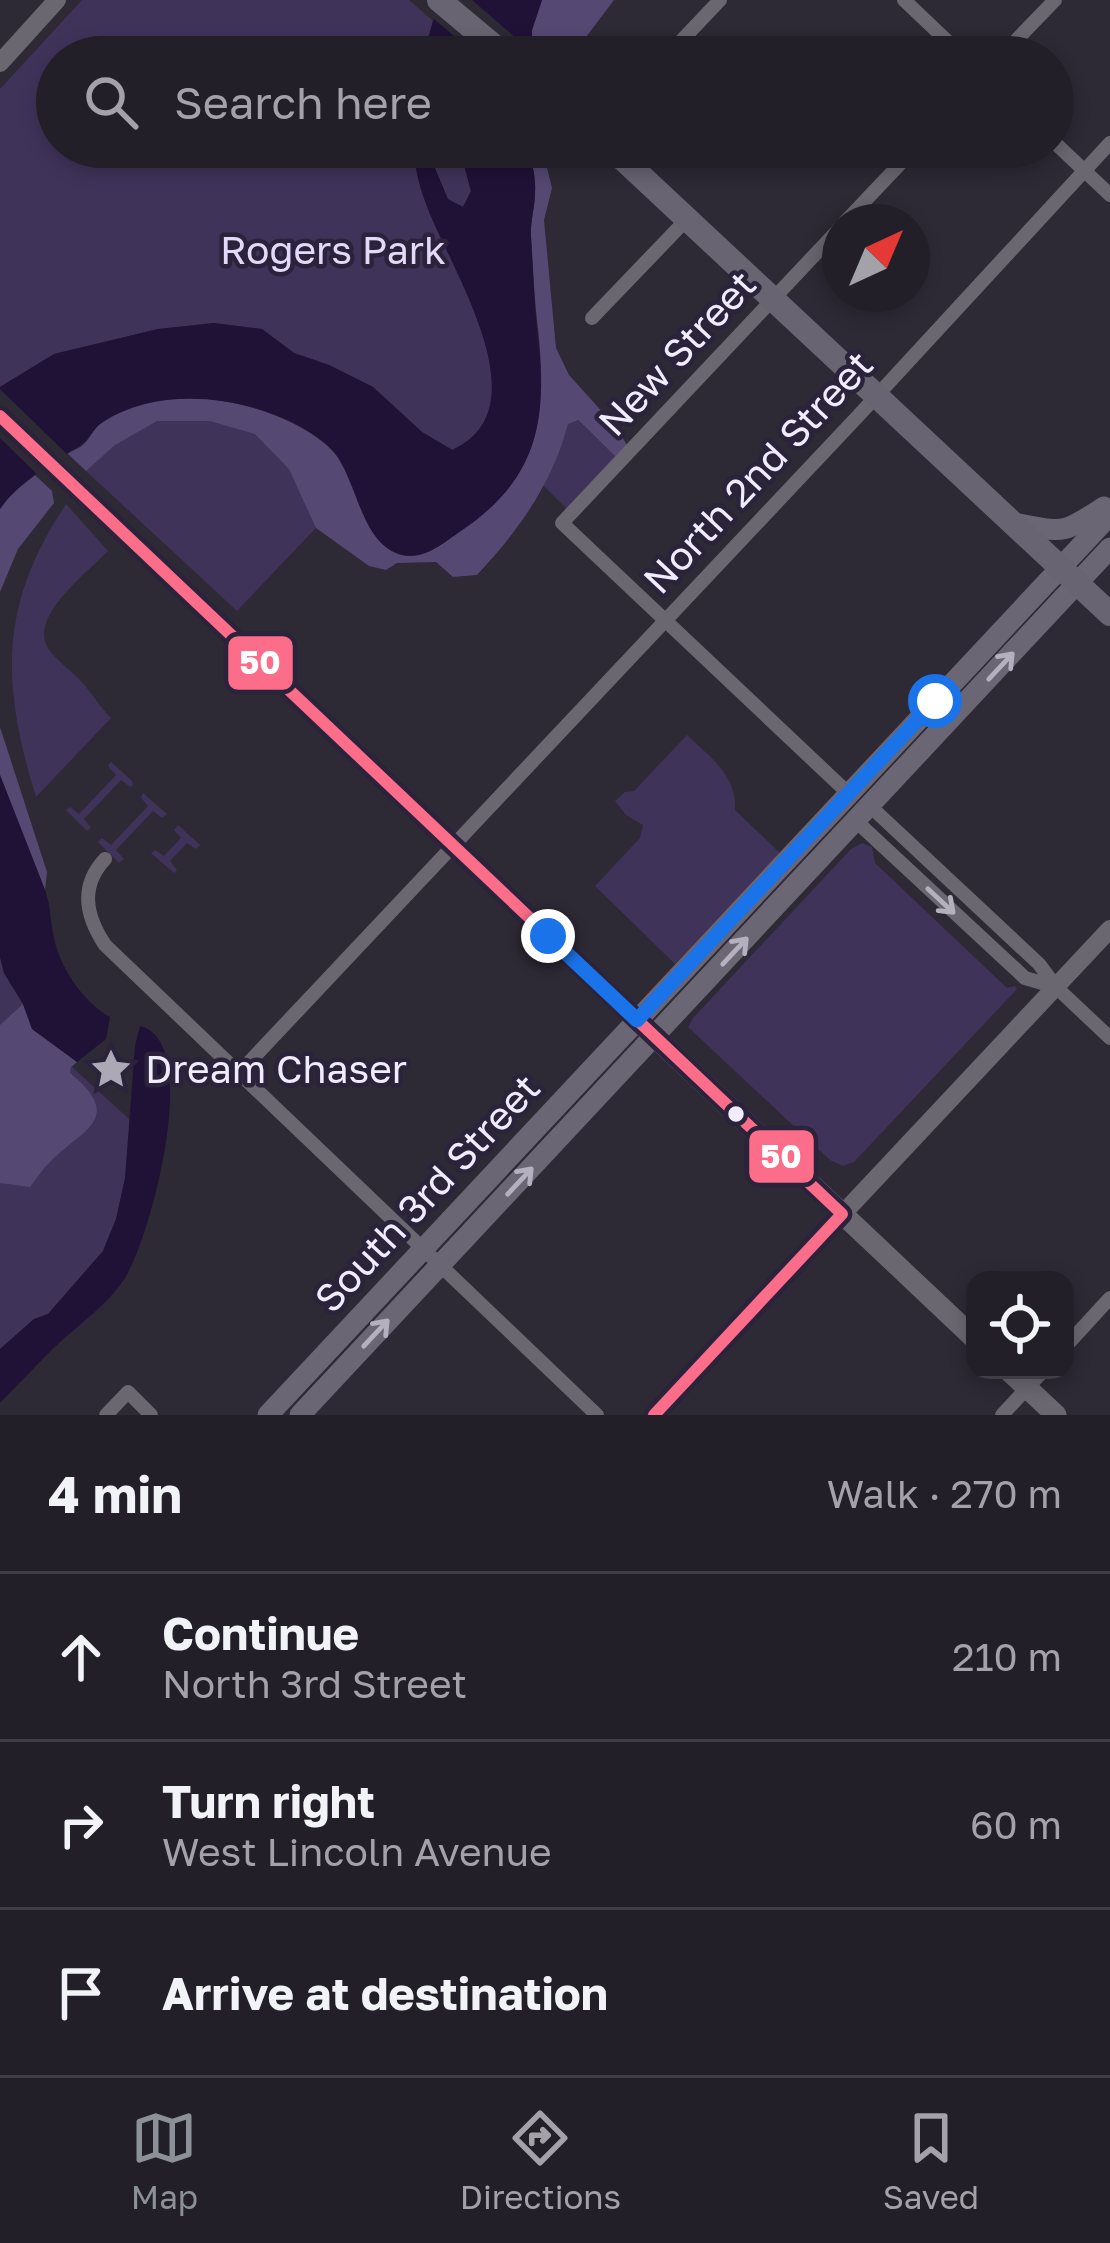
<!DOCTYPE html>
<meta charset="utf-8">
<style>
body{margin:0;font-family:"Golos Text",sans-serif;background:#2e2c34;color:#f1f3f6}
.controls{position:absolute;right:36px;bottom:36px;display:grid;overflow:hidden;border-radius:24px;box-shadow:0 6px 18px #0003}
.controls button{width:108px;height:108px;display:grid;place-items:center;padding:0;border:0;border-bottom:3px solid #3f3d45;background:#221f28;color:#f1f3f6;font:60px sans-serif}
.compass{position:absolute;left:822px;top:204px;width:108px;height:108px;border-radius:50%;background:#221f28;box-shadow:0 6px 18px #0003;rotate:44deg}
.stop{position:absolute;width:36px;height:36px;margin:-27px;border:9px solid #1a73e8;border-radius:50%;background:#fff}
.stop.end{background:#1a73e8;border-color:#fff;box-shadow:0 3px 12px #0008}
.list{margin:0;padding:0;list-style:none}
h2{display:flex;justify-content:space-between;align-items:center;height:156px;margin:0;padding:0 48px;font-size:51px}
h2 small{font-size:39px;font-weight:400;color:#a2a2a8}
.list li{display:grid;grid-template-columns:78px 1fr auto;gap:36px;align-items:center;box-sizing:border-box;height:168px;padding:0 48px;border-top:3px solid #3f3d45}
.list b{display:block;font-size:45px;white-space:nowrap}
.list p{margin:0;font-size:39px;white-space:nowrap;color:#a2a2a8}
.list em{font-size:39px;font-style:normal;color:#a2a2a8}
.icon{flex:none;width:66px;height:66px;fill:none;stroke:currentColor;stroke-width:2;stroke-linecap:round;stroke-linejoin:round}
.map{position:relative;flex:none;width:1110px;height:1415px;overflow:hidden}
.search{position:absolute;background:#221f28;box-shadow:0 6px 18px #0003;left:36px;right:36px;top:36px;height:132px;display:flex;align-items:center;gap:30px;box-sizing:border-box;padding:0 42px;border-radius:66px;color:#a2a2a8;font-size:45px}
.sheet{height:660px;background:#221f28}
nav{display:flex;justify-content:space-around;align-items:center;box-sizing:border-box;height:168px;border-top:3px solid #3f3d45;background:#221f28;font-size:33px;color:#a2a2a8}
nav a{display:grid;justify-items:center;gap:6px}
nav .on{color:#8c9099}
.map>svg:first-child{display:block}
</style>
<div class="map">
<svg width="1110" height="1415" viewBox="0 0 1110 1415">
<rect width="100%" height="100%" fill="#2d2935"/>
<g fill="#40335a">
<path d="M82 0H409L433 21 423 57H57V147H411C416 165 418 184 425 201 448 266 546 406 453 450L422 432 373 387 329 365 294 353 262 329 214 323 158 329 54 354 0 387V89Z"/>
<path d="M426 147H454L464 165 471 192 463 207 448 200Z"/>
<path d="M542 386 620 461 571 513 542 484Z"/>
<path d="M197 400 353 489 237 611 86 471 83 444Z"/>
<path d="M66 504 108 551C88 572 28 617 48 648 56 661 71 670 81 681 92 693 99 706 111 718L36 797C0 680 0 604 66 504Z"/>
<path d="M687 735C710 757 737 775 735 810L780 853 675 964 595 886 640 838 643 825 626 815 615 801 625 792 634 791Z"/>
<path d="M111 762 132 781 133 785 130 787 121 780 84 819 91 828 87 831 66 810 70 807 79 814 116 775 108 766Z"/>
<path d="M143 793 167 814 162 818 153 811 116 850 124 859 119 863 98 842 102 838 111 845 148 806 141 798Z"/>
<path d="M178 825 200 845 196 849 187 843 170 861 177 870 174 873 151 853 155 850 164 856 181 838 174 830Z"/>
<path d="M862 843 872 847 875 863 1007 988 1015 986 1017 989 854 1162 843 1166 830 1160 688 1027 693 1018 851 849Z"/>
<path d="M0 957 4 973 23 1004 32 1029 77 1062 72 1067 130 1120 125 1179 116 1219 103 1251 48 1314 34 1319 0 1349Z"/>
</g>
<g fill="#554872">
<path d="M542 0H614L571 57H532V30Z"/>
<path d="M527 147H542L552 188 544 220 556 348 569 375 616 427 630 450 620 461 578 420 568 424C552 484 519 530 477 575L453 577 436 562 397 563 386 570 369 566 316 528 289 469 255 434 210 421H157L115 445 86 471 67 453C72 451 78 449 83 445 90 439 93 429 100 424 114 413 143 403 160 400 214 389 322 418 347 471 360 498 366 542 398 554 419 562 440 545 456 534 538 480 548 421 538 328 534 298 533 267 531 237 530 221 535 208 535 192 536 177 532 161 527 147Z"/>
<path d="M35 475 52 491 54 503 18 549 0 592V509L9 496Z"/>
<path d="M0 727 47 872 45 890 0 775Z"/>
<path d="M23 1004 32 1029 77 1062 71 1067 70 1073C126 1119 82 1129 49 1163 42 1170 36 1179 30 1187L0 1183V1025Z"/>
</g>
<g fill="#201137">
<path d="M444 0H542L532 30V57H423L433 21Z"/>
<path d="M411 147H426L448 199 463 207 471 191 464 165 454 147H527C532 161 536 177 535 192 535 207 530 221 531 237 533 267 534 298 537 328 548 419 540 479 458 533 441 545 422 561 400 554 357 542 358 470 326 444 271 398 165 381 103 422 93 428 89 441 78 447 50 465 20 481 0 509V387L54 354 158 329 214 323 262 329 294 353 329 365 373 387 422 432 452 450C546 408 447 265 425 201 418 184 416 165 411 147Z"/>
<path d="M0 775 45 890C51 906 50 921 54 938 60 968 84 1003 110 1017L106 1039 77 1062 32 1029 23 1004 4 973 0 957Z"/>
<path d="M140 1026C204 1041 150 1239 125 1278 108 1304 82 1322 59 1343 39 1362 20 1383 0 1403V1349L34 1319 48 1314 103 1251 116 1219 125 1178 135 1046Z"/>
</g>
<g fill="#2d2935">
<path d="M438 0H472L538 57H479L429 15Z"/>
<path d="M0 389 71 458 41 478 0 438Z"/>
</g>
<g fill="none" stroke-linecap="round" stroke-linejoin="round">
<g stroke="#6a6771" stroke-width="14">
<path d="M904 0 964 57"/>
<path d="M666 57 720 0"/>
<path d="M1000 57 1055 0"/>
<path d="M1053 141 1110 195"/>
<path d="M845 222 916 147"/>
<path d="M840 228 562 523 848 793"/>
<path d="M592 318 687 219"/>
<path d="M870 806 1039 964 1056 987 1110 1038"/>
<path d="M856 821 1025 978 1056 987"/>
<path d="M105 859C80 886 85 915 105 945L597 1415"/>
<path d="M239 1073 859 415 1110 143"/>
<path d="M1065 1347 1110 1298"/>
<path d="M106 1415 128 1392 151 1415"/>
<path d="M1002 1415 1044 1370"/>
</g>
<g stroke="#6a6771" stroke-width="18">
<path d="M0 63 57 0"/>
<path d="M0 416 637 1020"/>
<path d="M654 1415 1110 929"/>
</g>
<g stroke="#6a6771" stroke-width="21">
<path d="M637 1020 975 1339"/>
<path d="M1008 1370 1056 1415"/>
</g>
<g stroke="#6a6674" stroke-width="21">
<path d="M1013 523C1064 532 1060 536 1104 507"/>
<path d="M268 1415 1110 515"/>
<path d="M300 1415 1110 548"/>
</g>
<g stroke="#686472" stroke-width="24">
<path d="M439 0 507 57"/>
<path d="M610 147 1110 614"/>
</g>
<g stroke="#2b233b" stroke-width="21">
<path id="bus-1" d="M0 416 842 1214 654 1415"/>
</g>
<use href="#bus-1" stroke="#fb6d88" stroke-width="12"/>
</g>
<defs><path id="oneway-shaft" d="M-6 0H5M1.5-3L5.5 0L1.5 3" fill="none" stroke-width="1.6" stroke-linecap="round" stroke-linejoin="round" transform="scale(3)"/></defs>
<g stroke="#b4b0bf">
<use href="#oneway-shaft" transform="translate(1001 666) rotate(-47)"/>
<use href="#oneway-shaft" transform="translate(735 951) rotate(-47)"/>
<use href="#oneway-shaft" transform="translate(520 1181) rotate(-47)"/>
<use href="#oneway-shaft" transform="translate(376 1333) rotate(-47)"/>
</g>
<use stroke="#b4b0bd" href="#oneway-shaft" transform="translate(941 901) rotate(43)"/>
<g fill="none" stroke-linecap="round" stroke-linejoin="round">
<path stroke="#1a73e8" stroke-width="15" d="M548 936 637 1020 935 701"/>
</g>
<defs>
<g id="sight-bare" transform="scale(3.24)"><path d="M0-6L1.8-2.2L6-1.7L2.9 1.2L3.7 5.4L0 3.3L-3.7 5.4L-2.9 1.2L-6-1.7L-1.8-2.2Z" fill="#aca8b6" stroke="#2b233b" stroke-width="2.5" paint-order="stroke"/></g>
</defs>
<g fill-rule="evenodd">
<use href="#sight-bare" x="111" y="1069"/>
</g>
<circle fill="#f0ecfc" stroke="#2b233b" stroke-width="4.5" cx="736" cy="1114" r="10"/>
<g text-anchor="middle" stroke-width="9" stroke-linejoin="round" paint-order="stroke">
<g font-size="39" fill="#e3daf9" stroke="#2b233b">
<text x="333" y="264">Rogers Park</text>
</g>
<g font-size="39" fill="#f0ecfc" stroke="#2b233b">
<text transform="translate(677 353) rotate(-47)" y="14">New Street</text>
<text transform="translate(758 472) rotate(-47)" y="14">North 2nd Street</text>
<text transform="translate(427 1193) rotate(-47)" y="14">South 3rd Street</text>
</g>
<g font-size="39" fill="#f0ecfc" stroke="#2b233b" text-anchor="start">
<text x="145" y="1083">Dream Chaser</text>
</g>
</g>
<g stroke="#2b233b" stroke-width="4.5">
<rect x="226" y="634" width="69" height="58" rx="12" fill="#fb6d88"/>
<rect x="747" y="1128" width="69" height="57" rx="12" fill="#fb6d88"/>
</g>
<g font-size="33" text-anchor="middle" font-weight="bold" fill="#fff">
<text x="260" y="674">50</text>
<text x="781" y="1168">50</text>
</g>
</svg>
<div class="controls">
<button><svg class="icon" aria-label="locate" viewBox="0 0 24 24"><circle cx="12" cy="12" r="6"/><path d="M12 2v4M12 18v4M2 12h4M18 12h4"/></svg></button>
</div>
<svg class="compass" viewBox="-18 -18 36 36"><path d="M0-13l5 13h-10z" fill="#e53935"/><path d="M0 13l5-13h-10z" fill="#a2a2a8"/></svg>
<div class="stop" style="left:935px;top:701px"></div>
<div class="stop end" style="left:548px;top:936px"></div>
<div class="search"><svg class="icon" aria-label="search" viewBox="0 0 24 24"><circle cx="10" cy="10" r="6"/><path d="M15 15l6 6"/></svg>Search here</div>
</div>
<section class="sheet">
<h2>4 min<small>Walk · 270 m</small></h2>
<ul class="list">
<li><svg class="icon" aria-label="ahead" viewBox="0 0 24 24"><path d="M12 20V5M6 11l6-6 6 6"/></svg><div><b>Continue</b><p>North 3rd Street</p></div><em>210 m</em></li>
<li><svg class="icon" aria-label="right" viewBox="0 0 24 24"><path d="M7 20v-9h11M14 6l5 5-5 5"/></svg><div><b>Turn right</b><p>West Lincoln Avenue</p></div><em>60 m</em></li>
<li><svg class="icon" aria-label="arrive" viewBox="0 0 24 24"><path d="M6 21V4h12l-3 4 3 4H6"/></svg><div><b>Arrive at destination</b></div></li>
</ul>
</section>
<nav>
<a class="on"><svg class="icon" aria-label="map" viewBox="0 0 24 24"><path d="M3 6l6-2 6 2 6-2v14l-6 2-6-2-6 2zM9 4v14M15 6v14"/></svg>Map</a>
<a><svg class="icon" aria-label="directions" viewBox="0 0 24 24"><path d="M12 3l9 9-9 9-9-9zM9 14v-3h6M13 9l2 2-2 2"/></svg>Directions</a>
<a><svg class="icon" aria-label="saved" viewBox="0 0 24 24"><path d="M7 4h10v16l-5-4-5 4z"/></svg>Saved</a>
</nav>
